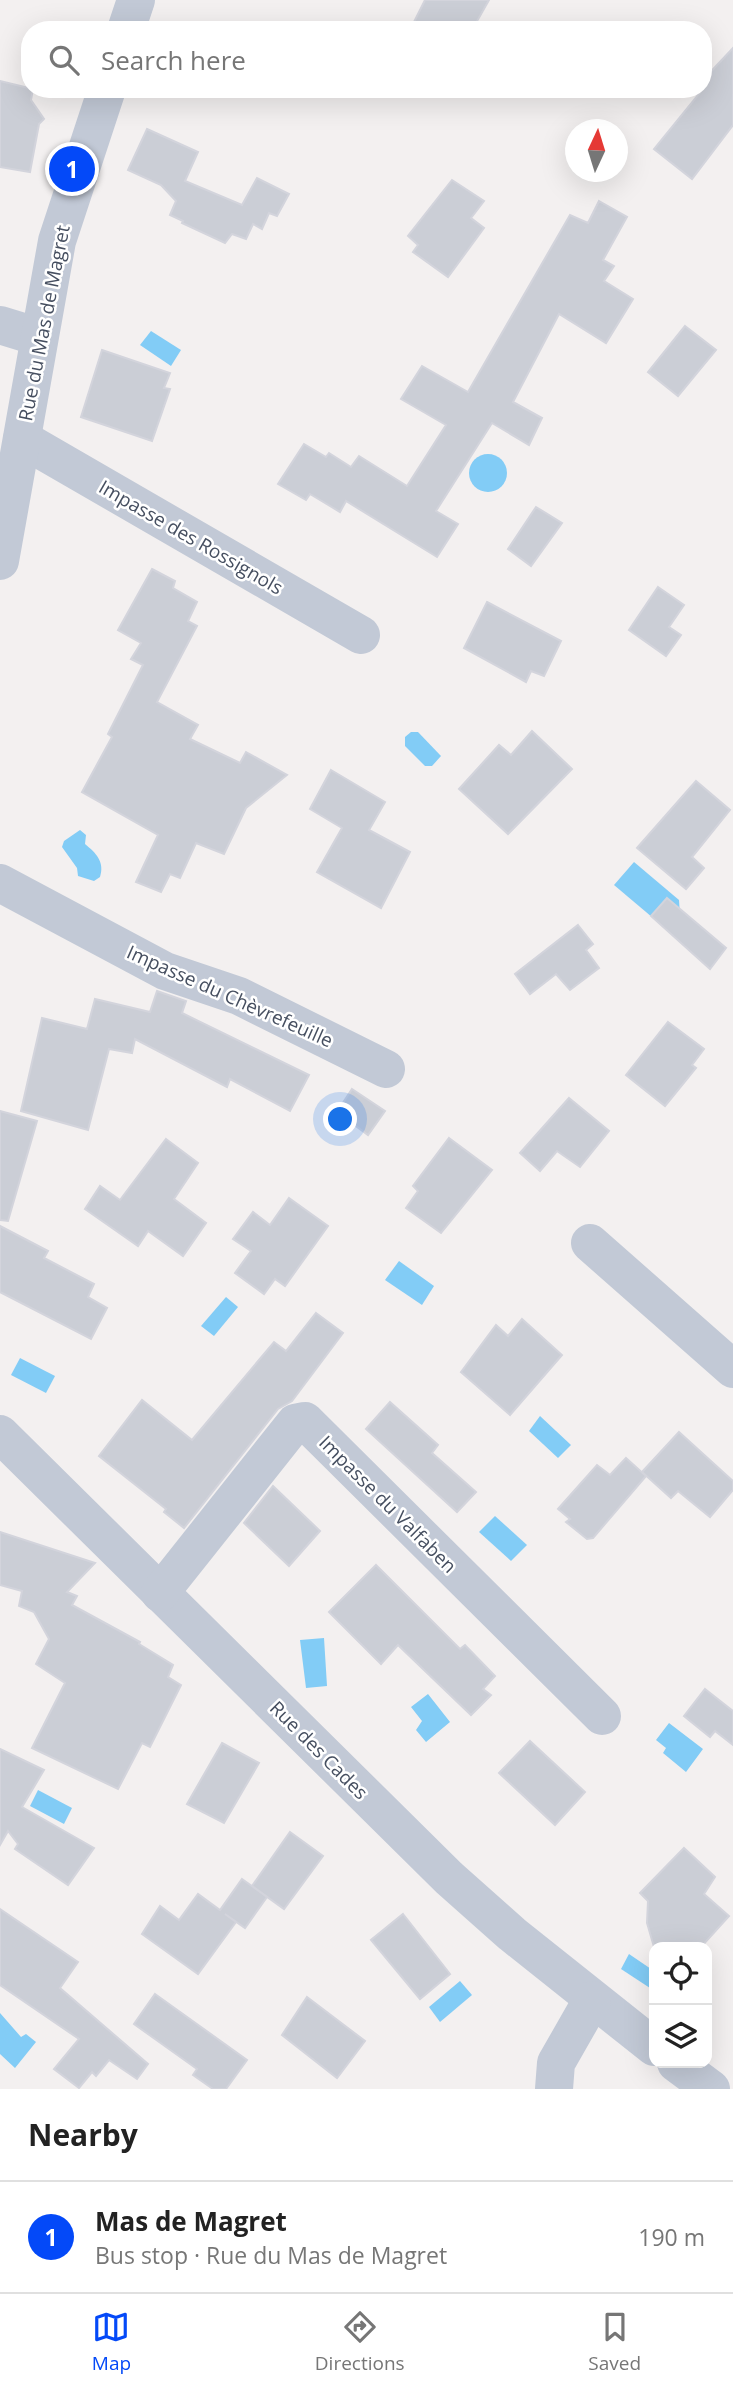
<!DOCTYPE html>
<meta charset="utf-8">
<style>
body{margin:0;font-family:"Open Sans",sans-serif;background:#f2f2f2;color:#222}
.controls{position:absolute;right:21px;bottom:21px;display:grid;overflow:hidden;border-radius:14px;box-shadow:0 7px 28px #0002}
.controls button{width:63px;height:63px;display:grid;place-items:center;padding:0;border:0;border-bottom:2px solid #e0e0e0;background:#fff;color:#222;font:35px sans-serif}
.compass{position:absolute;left:565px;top:119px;width:63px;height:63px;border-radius:50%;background:#fff;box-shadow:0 7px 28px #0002;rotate:4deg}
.you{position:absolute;left:341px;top:1120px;width:24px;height:24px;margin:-18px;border:5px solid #fff;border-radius:50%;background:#1a73e8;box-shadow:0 0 0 10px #1a73e833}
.badge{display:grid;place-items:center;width:46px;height:46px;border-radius:50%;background:#0449f8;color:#fff;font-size:23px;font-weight:700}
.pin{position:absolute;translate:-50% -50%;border:4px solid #fff;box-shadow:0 2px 7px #0006}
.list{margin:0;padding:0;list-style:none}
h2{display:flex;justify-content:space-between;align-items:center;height:91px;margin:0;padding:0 28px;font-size:30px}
h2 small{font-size:23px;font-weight:400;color:#767676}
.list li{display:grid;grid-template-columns:46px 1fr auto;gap:21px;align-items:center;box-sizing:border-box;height:112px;padding:0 28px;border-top:2px solid #e0e0e0}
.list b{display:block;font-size:26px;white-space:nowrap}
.list p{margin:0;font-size:23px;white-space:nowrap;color:#767676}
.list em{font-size:23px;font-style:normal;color:#767676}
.icon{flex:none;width:38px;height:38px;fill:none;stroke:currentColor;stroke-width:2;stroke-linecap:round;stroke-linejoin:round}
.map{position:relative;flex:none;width:733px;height:2089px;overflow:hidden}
.search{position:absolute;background:#fff;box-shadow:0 7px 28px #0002;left:21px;right:21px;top:21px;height:77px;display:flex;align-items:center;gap:18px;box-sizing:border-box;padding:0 24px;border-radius:28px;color:#767676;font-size:26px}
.sheet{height:203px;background:#fff}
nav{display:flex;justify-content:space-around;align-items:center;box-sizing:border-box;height:98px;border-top:2px solid #e0e0e0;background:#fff;font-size:19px;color:#767676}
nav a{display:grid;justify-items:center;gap:4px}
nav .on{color:#0449f8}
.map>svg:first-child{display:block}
</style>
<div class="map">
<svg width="733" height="2089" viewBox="0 0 733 2089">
<rect width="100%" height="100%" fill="#f3f0f0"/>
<g fill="#82ccf6">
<path d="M151 331 181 350 171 366 140 345Z"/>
<circle cx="488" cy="473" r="19"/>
<path d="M411 732H418L441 756 432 766H425L405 746V737Z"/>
<path d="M80 830 86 835 85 844C96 853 105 862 100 877L94 881 78 876 77 868 62 847 64 841Z"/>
<path d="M634 862 679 900 680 915 659 923 614 885Z"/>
<path d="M399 1261 434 1286 422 1305 385 1280Z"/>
<path d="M226 1297 238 1307 214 1336 201 1326Z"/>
<path d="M20 1358 55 1376 46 1393 11 1375Z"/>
<path d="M540 1416 571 1445 558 1458 529 1431Z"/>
<path d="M495 1516 527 1545 511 1561 479 1532Z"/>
<path d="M324 1638 327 1686 306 1688 300 1640Z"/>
<path d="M428 1694 450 1722 426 1742 416 1730 422 1721 411 1707Z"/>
<path d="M669 1723 703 1749 686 1772 663 1753 666 1748 656 1740Z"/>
<path d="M38 1790 72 1808 64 1824 30 1806Z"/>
<path d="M629 1954 654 1971 653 1990 621 1969Z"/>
<path d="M460 1981 472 1995 440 2022 429 2007Z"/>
<path d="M0 2013 21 2037 26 2034 36 2042 15 2068 0 2054Z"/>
</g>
<g fill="#cbced6" stroke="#d3d4dc" stroke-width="2">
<path d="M425 0H489L472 30H410Z"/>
<path d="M733 48V125L692 179 654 149 703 89V80Z"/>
<path d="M0 81 33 89 31 100 44 119 39 124 30 172 0 167Z"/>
<path d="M147 129 198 152 185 181 242 205 257 178 289 194 277 216 269 213 262 229 253 224 246 239 232 234 225 243 182 223 183 221 170 215 176 201 161 185 128 170Z"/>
<path d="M452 180 484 201 471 218 484 228 448 277 413 252 418 245 408 236Z"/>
<path d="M599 201 627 217 603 260 614 266 604 281 633 299 606 343 559 314 513 402 542 418 529 445 492 423 436 511 458 524 437 557 346 501 340 512 310 494 306 500 278 484 304 444 326 457 329 453 351 467 359 456 407 486 446 425 401 399 422 366 468 392 570 215 588 223Z"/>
<path d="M685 326 716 350 678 396 648 372Z"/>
<path d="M102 350 170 373 164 388 170 389 152 441 81 417Z"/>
<path d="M536 507 562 523 531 566 508 549Z"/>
<path d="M152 569 175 581 173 588 197 602 188 621 197 626 157 702 198 725 190 739 240 763 246 752 287 775 246 808 224 854 196 843 180 878 170 874 161 892 136 882 158 835 82 792 112 737 108 734 143 665 131 659 141 643 118 630Z"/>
<path d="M658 587 684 605 669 627 681 635 666 656 629 630Z"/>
<path d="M487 602 561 641 544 676 531 671 526 682 464 648Z"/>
<path d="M532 731 572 769 508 834 459 789 499 745 511 755Z"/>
<path d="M331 770 385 802 369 830 410 852 381 908 317 872 342 828 310 809Z"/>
<path d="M696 781 730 810 692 857 704 868 686 889 637 848Z"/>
<path d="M667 898 726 948 710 969 651 916Z"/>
<path d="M578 925 593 944 586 950 599 968 570 990 556 974 530 994 515 974Z"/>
<path d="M157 991 186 1001 182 1013 309 1075 290 1111 230 1079 227 1087 135 1039 132 1053 109 1049 88 1130 21 1111 42 1018 87 1029 95 999 150 1012Z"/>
<path d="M668 1022 704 1049 692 1065 696 1068 665 1106 626 1075Z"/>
<path d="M352 1089 385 1111 368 1135 337 1112Z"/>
<path d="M569 1098 609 1131 580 1167 557 1151 540 1171 520 1153Z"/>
<path d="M0 1111 37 1121 8 1221 0 1220Z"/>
<path d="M449 1138 492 1170 441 1233 406 1208 418 1191 413 1186Z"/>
<path d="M166 1139 198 1163 174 1199 206 1223 183 1256 148 1231 138 1246 85 1209 100 1186 120 1200Z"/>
<path d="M289 1198 328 1226 285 1286 275 1279 264 1294 235 1273 251 1251 233 1239 253 1212 270 1225Z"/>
<path d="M0 1226 48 1251 44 1258 94 1284 88 1297 107 1308 91 1339 0 1292Z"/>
<path d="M316 1313 343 1333 292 1401 278 1409 184 1528 164 1512 166 1509 99 1456 142 1400 192 1440 274 1342 286 1351Z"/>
<path d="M522 1319 562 1355 510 1415 461 1372 496 1325 508 1336Z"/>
<path d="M390 1402 438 1445 432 1453 476 1492 457 1512 366 1429Z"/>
<path d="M679 1432 733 1481V1490L710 1517 678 1491 671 1498 642 1472Z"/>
<path d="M626 1458 646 1476 593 1538 587 1539 566 1522 570 1519 558 1509 597 1465 610 1475Z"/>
<path d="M273 1486 320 1531 289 1566 244 1523Z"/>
<path d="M0 1532 95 1563 67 1592 77 1596 72 1605 140 1642 139 1644 173 1665 168 1677 181 1685 150 1747 142 1743 118 1789 32 1748 65 1683 36 1664 49 1639 34 1612 19 1606 22 1591 0 1585Z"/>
<path d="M376 1565 460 1649 465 1645 495 1676 483 1689 491 1695 471 1715 398 1645 381 1664 329 1612Z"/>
<path d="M705 1689 733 1711V1745L715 1731 710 1737 684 1716Z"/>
<path d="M530 1741 585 1792 555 1825 499 1773Z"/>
<path d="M222 1743 259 1763 224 1823 187 1804Z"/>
<path d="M0 1749 44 1770 22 1807 94 1848 68 1885 15 1849 18 1844 8 1831 0 1845Z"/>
<path d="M290 1832 323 1856 284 1909 252 1886Z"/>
<path d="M684 1848 715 1877 704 1894 729 1916 701 1947H654L647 1923 648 1901 640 1893Z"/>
<path d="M242 1879 267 1897 245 1928 225 1914 236 1922 198 1974 142 1934 160 1906 179 1920 198 1894 220 1910Z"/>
<path d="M0 1909 78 1962 60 1988 148 2064 137 2079 109 2060 96 2076 92 2072 79 2088 54 2069 79 2039 0 1985Z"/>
<path d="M403 1914 450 1974 420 1999 371 1940Z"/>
<path d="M155 1994 247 2060 226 2089H213L193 2075 197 2069 134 2024Z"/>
<path d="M307 1997 365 2041 337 2078 282 2035Z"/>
</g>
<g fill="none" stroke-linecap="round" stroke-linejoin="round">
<g stroke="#c2c9d6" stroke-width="38">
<path d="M126 30 136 0"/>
<path d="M0 325 39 337"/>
<path d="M22 439 361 635"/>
<path d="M0 561 57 241 107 89"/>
<path d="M0 883 165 971 239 996 386 1069"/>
<path d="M590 1243 733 1369"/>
<path d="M0 1434 449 1878 512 1934 654 2047"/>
<path d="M160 1593 295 1423 305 1421 602 1716"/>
<path d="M676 2063 711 2089"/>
<path d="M554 2089 556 2063 592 2000"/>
</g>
</g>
<g text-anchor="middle" stroke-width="5" stroke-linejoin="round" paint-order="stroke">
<g font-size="19" fill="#464f60" stroke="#fff">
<text transform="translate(44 323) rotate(-79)" y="7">Rue du Mas de Magret</text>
<text transform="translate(191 537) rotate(30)" y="7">Impasse des Rossignols</text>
<text transform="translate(230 996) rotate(24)" y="7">Impasse du Chèvrefeuille</text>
<text transform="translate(388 1504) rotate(45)" y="7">Impasse du Valfaben</text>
<text transform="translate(319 1750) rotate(45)" y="7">Rue des Cades</text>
</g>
</g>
</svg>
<div class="controls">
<button><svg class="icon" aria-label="locate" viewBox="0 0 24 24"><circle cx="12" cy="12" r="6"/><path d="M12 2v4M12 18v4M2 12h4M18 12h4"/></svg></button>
<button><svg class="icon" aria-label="layers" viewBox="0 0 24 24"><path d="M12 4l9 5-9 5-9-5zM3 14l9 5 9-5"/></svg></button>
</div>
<svg class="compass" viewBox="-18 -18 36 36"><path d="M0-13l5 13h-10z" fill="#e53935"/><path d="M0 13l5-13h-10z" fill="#767676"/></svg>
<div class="you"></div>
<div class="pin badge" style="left:72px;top:169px">1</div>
<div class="search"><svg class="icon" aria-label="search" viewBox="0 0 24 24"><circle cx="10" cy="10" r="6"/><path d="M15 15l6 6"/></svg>Search here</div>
</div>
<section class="sheet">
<h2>Nearby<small></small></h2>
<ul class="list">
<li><span class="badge">1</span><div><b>Mas de Magret</b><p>Bus stop · Rue du Mas de Magret</p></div><em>190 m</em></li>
</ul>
</section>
<nav>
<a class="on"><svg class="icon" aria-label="map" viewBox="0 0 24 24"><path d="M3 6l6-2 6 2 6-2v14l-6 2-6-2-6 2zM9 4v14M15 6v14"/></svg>Map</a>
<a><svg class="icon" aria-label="directions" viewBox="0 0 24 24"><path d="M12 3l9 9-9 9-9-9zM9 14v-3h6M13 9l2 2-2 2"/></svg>Directions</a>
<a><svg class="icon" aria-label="saved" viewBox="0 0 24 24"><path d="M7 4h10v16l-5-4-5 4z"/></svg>Saved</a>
</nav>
